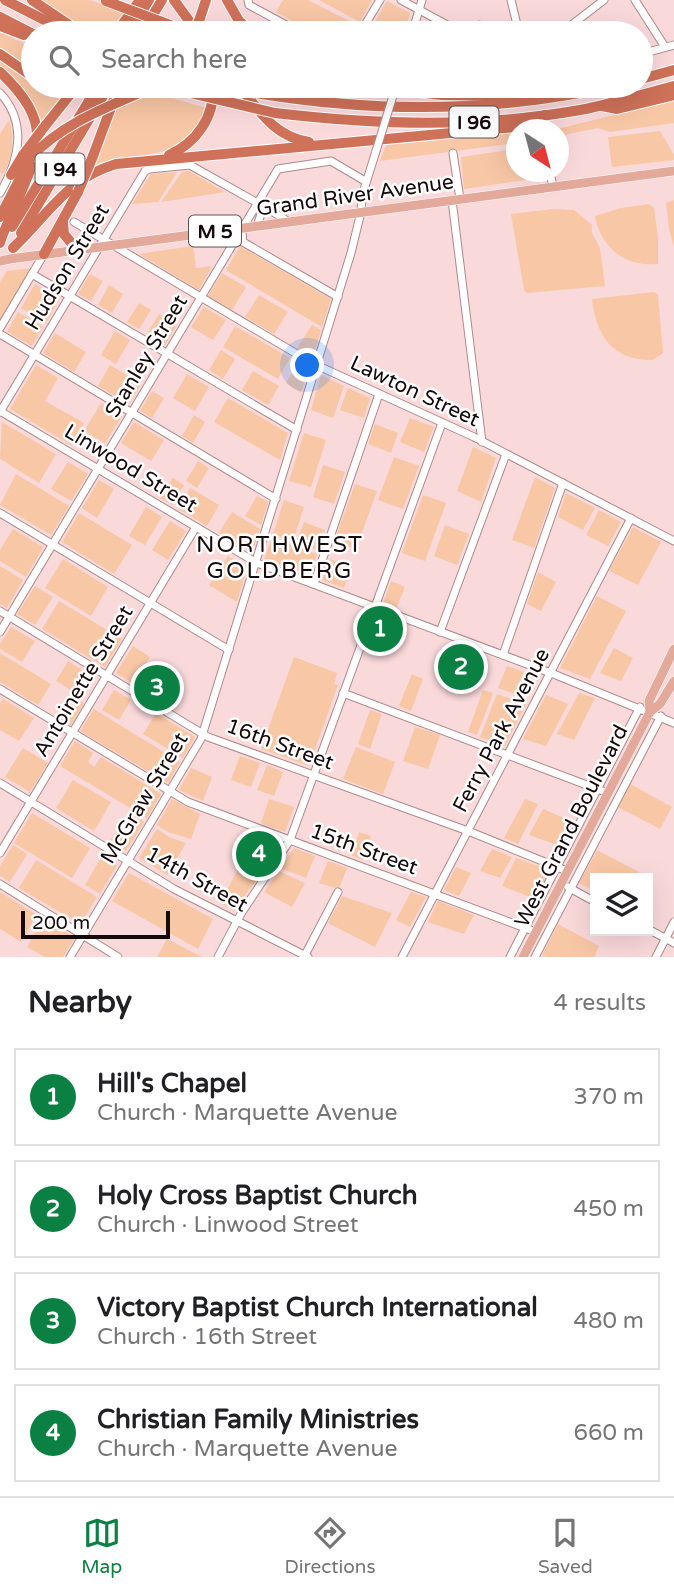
<!DOCTYPE html>
<meta charset="utf-8">
<style>
body{margin:0;font-family:"Varela Round",sans-serif;background:#f2f2f2;color:#202124}
.controls{position:absolute;right:21px;bottom:21px;display:grid;overflow:hidden;border-radius:0px;box-shadow:0 7px 28px #0002}
.controls button{width:63px;height:63px;display:grid;place-items:center;padding:0;border:0;border-bottom:2px solid #e0e0e0;background:#fff;color:#202124;font:35px sans-serif}
.compass{position:absolute;left:506px;top:119px;width:63px;height:63px;border-radius:50%;background:#fff;box-shadow:0 7px 28px #0002;rotate:144deg}
.scale{position:absolute;left:21px;bottom:18px;width:149px;box-sizing:border-box;padding-left:7px;border:4px solid #16090b;border-top:0;font-size:19px;line-height:24px;white-space:nowrap;color:#16090b;-webkit-text-stroke:5px #fff;paint-order:stroke}
.you{position:absolute;left:308px;top:366px;width:24px;height:24px;margin:-18px;border:5px solid #fff;border-radius:50%;background:#1a73e8;box-shadow:0 0 0 10px #1a73e833}
.badge{display:grid;place-items:center;width:46px;height:46px;border-radius:50%;background:#0b8043;color:#fff;font-size:23px;font-weight:700}
.pin{position:absolute;translate:-50% -50%;border:4px solid #fff;box-shadow:0 2px 7px #0006}
.list{margin:0;padding:0;list-style:none}
h2{display:flex;justify-content:space-between;align-items:center;height:91px;margin:0;padding:0 28px;font-size:30px}
h2 small{font-size:23px;font-weight:400;color:#757577}
.list li{display:grid;grid-template-columns:46px 1fr auto;gap:21px;align-items:center;box-sizing:border-box;height:98px;margin:0 14px 14px;padding:0 14px;border:2px solid #e0e0e0;border-radius:0px}
.list b{display:block;font-size:26px;white-space:nowrap}
.list p{margin:0;font-size:23px;white-space:nowrap;color:#757577}
.list em{font-size:23px;font-style:normal;color:#757577}
.icon{flex:none;width:38px;height:38px;fill:none;stroke:currentColor;stroke-width:2;stroke-linecap:round;stroke-linejoin:round}
.map{position:relative;flex:none;width:674px;height:957px;overflow:hidden}
.search{position:absolute;background:#fff;box-shadow:0 7px 28px #0002;left:21px;right:21px;top:21px;height:77px;display:flex;align-items:center;gap:18px;box-sizing:border-box;padding:0 24px;border-radius:38px;color:#757577;font-size:26px}
.sheet{height:539px;background:#fff}
nav{display:flex;justify-content:space-around;align-items:center;box-sizing:border-box;height:98px;border-top:2px solid #e0e0e0;background:#fff;font-size:19px;color:#757577}
nav a{display:grid;justify-items:center;gap:4px}
nav .on{color:#0b8043}
.map>svg:first-child{display:block}
</style>
<div class="map">
<svg width="674" height="957" viewBox="0 0 674 957">
<rect width="100%" height="100%" fill="#fad9db"/>
<g fill="#f8c7a6">
<path d="M36 0H90L126 13 112 33H96Z"/>
<path d="M283 0H308L357 25 352 33H314L276 12Z"/>
<path d="M319 0H372L360 22Z"/>
<path d="M387 1 410 13 404 33H368Z"/>
<path d="M0 32 33 48V71L0 48Z"/>
<path d="M0 59 33 82V86H41L66 95 41 127C37 100 19 83 0 65Z"/>
<path d="M151 92 206 108C180 169 143 146 94 166L117 107Z"/>
<path d="M674 100V123L610 132 598 128 559 136 558 130H540L562 128Z"/>
<path d="M9 120C15 138 13 158 3 174L0 172V134Z"/>
<path d="M660 131 674 155V160L612 167 608 137Z"/>
<path d="M516 133V143L380 161 386 145Z"/>
<path d="M516 149V172H544L545 177 464 189 461 157Z"/>
<path d="M189 171 225 192 161 202 182 172Z"/>
<path d="M177 172 158 202 132 204 151 174Z"/>
<path d="M674 200V247L669 229 666 203Z"/>
<path d="M649 204 654 208 658 237V264C625 267 601 248 595 216L621 208Z"/>
<path d="M553 209 574 210 592 225V233L600 248 605 286 527 293 524 290 511 214Z"/>
<path d="M193 246 196 268 212 266 199 290 139 254Z"/>
<path d="M240 246 331 299 322 327 226 270Z"/>
<path d="M32 268 0 320V282L7 271Z"/>
<path d="M222 273 246 287 232 310 208 296Z"/>
<path d="M90 274 103 281 91 301 78 294Z"/>
<path d="M35 284 60 298 46 323 21 308Z"/>
<path d="M109 285 123 294 112 313 98 305Z"/>
<path d="M654 292 658 295 663 353 653 360C612 361 596 335 592 299Z"/>
<path d="M259 295 288 312 274 334 245 317Z"/>
<path d="M139 303 151 310 139 329 127 322Z"/>
<path d="M204 307 226 320 213 340 191 327Z"/>
<path d="M18 312 43 327 32 346 7 332Z"/>
<path d="M159 314 177 325 165 345 147 334Z"/>
<path d="M312 325 321 330 313 357 297 348Z"/>
<path d="M235 326 290 358 278 379 223 347Z"/>
<path d="M115 331 130 340 116 364 101 355Z"/>
<path d="M55 333 86 352 74 372 43 353Z"/>
<path d="M221 350 235 359 223 379 209 370Z"/>
<path d="M298 363 308 369 301 393 286 383Z"/>
<path d="M36 365 58 378 45 401 84 423 71 445 10 409Z"/>
<path d="M110 365 141 384 129 404 98 386Z"/>
<path d="M253 371 279 386 268 405 242 390Z"/>
<path d="M187 374 209 387 195 411 173 398Z"/>
<path d="M321 375 344 386 333 418 311 410Z"/>
<path d="M348 388 370 398 364 418 340 410Z"/>
<path d="M152 391 164 398 152 418 140 411Z"/>
<path d="M228 398 288 433 280 460 214 422Z"/>
<path d="M101 403 122 416 105 443 84 431Z"/>
<path d="M194 415 205 422 193 443 182 436Z"/>
<path d="M410 418 434 427 424 452 400 442Z"/>
<path d="M2 422 56 454 39 483 0 459Z"/>
<path d="M134 422 164 440 151 461 121 443Z"/>
<path d="M375 424 398 433 391 453 368 444Z"/>
<path d="M304 433 326 440 311 487 289 481Z"/>
<path d="M473 447 496 458 481 502 457 491Z"/>
<path d="M394 457 419 466 403 509 378 500Z"/>
<path d="M198 461 209 468 197 488 186 481Z"/>
<path d="M68 462 88 474 71 501 51 489Z"/>
<path d="M323 465 345 472 334 504 313 497Z"/>
<path d="M16 474 69 506 51 535 0 505Z"/>
<path d="M535 477 555 488 534 548 512 540Z"/>
<path d="M173 478 184 485 172 505 160 498Z"/>
<path d="M99 480 114 489 97 518 82 508Z"/>
<path d="M355 484 377 491 356 549 334 542Z"/>
<path d="M190 488 219 505 207 526 178 509Z"/>
<path d="M566 493 595 508 583 530 558 517Z"/>
<path d="M423 495 446 503 425 561 402 553Z"/>
<path d="M257 496 268 502 261 525 245 516Z"/>
<path d="M284 500 304 507 293 541 273 534Z"/>
<path d="M146 507 162 517 145 545 129 536Z"/>
<path d="M599 510 621 522 608 546 586 535Z"/>
<path d="M232 512 260 529 252 553 219 533Z"/>
<path d="M79 513 132 545 114 574 62 542Z"/>
<path d="M170 521 186 531 168 560 152 550Z"/>
<path d="M304 522 325 530 318 550 296 543Z"/>
<path d="M445 525 469 534 457 565 434 556Z"/>
<path d="M633 527 661 542 638 585 609 571Z"/>
<path d="M13 529 43 547 26 577 0 561V550Z"/>
<path d="M272 538 317 554 309 575 264 560Z"/>
<path d="M228 556 247 568 237 602 209 585Z"/>
<path d="M63 559 108 587 91 616 45 588Z"/>
<path d="M330 559 352 567 344 588 322 580Z"/>
<path d="M0 566 23 580 7 608 0 604Z"/>
<path d="M538 572 556 582 541 611 527 604Z"/>
<path d="M391 581 405 587 396 609 383 604Z"/>
<path d="M35 586 53 597 35 625 17 614Z"/>
<path d="M597 596 626 611 590 679 560 668Z"/>
<path d="M59 601 122 639 105 667 42 629Z"/>
<path d="M11 627 35 641 22 662 0 649V644Z"/>
<path d="M133 646 150 657 134 684 116 673Z"/>
<path d="M614 648 633 658 621 681 600 673Z"/>
<path d="M0 653 51 684 38 705 0 682Z"/>
<path d="M294 657 337 673 334 684 338 685 309 766 261 749Z"/>
<path d="M68 661 87 673 75 693 56 681Z"/>
<path d="M507 666 524 672 515 694 498 688Z"/>
<path d="M412 674 423 679 411 711 399 706Z"/>
<path d="M114 690 131 700 119 720 102 710Z"/>
<path d="M483 690 493 693 477 735 468 732Z"/>
<path d="M579 693 595 698 574 740 557 734Z"/>
<path d="M497 694 526 704 505 746 480 737Z"/>
<path d="M546 695 568 704 546 746 523 739Z"/>
<path d="M75 697 84 703 71 725 62 720Z"/>
<path d="M3 699 34 718 19 741 0 730V703Z"/>
<path d="M94 709 180 762 168 783 80 731Z"/>
<path d="M370 710 382 714 370 749 358 744Z"/>
<path d="M156 713 195 737 183 758 143 734Z"/>
<path d="M415 727 440 735 428 769 403 761Z"/>
<path d="M75 741 93 753 88 762 94 767 101 757 161 794 147 818 60 766Z"/>
<path d="M356 747 395 762 383 794 343 779Z"/>
<path d="M23 748 48 763 30 792 5 777Z"/>
<path d="M240 756 260 763 251 787 231 780Z"/>
<path d="M267 765 283 772 274 796 257 790Z"/>
<path d="M191 768 212 777 203 801 179 790Z"/>
<path d="M73 780 111 802 94 831 56 808Z"/>
<path d="M630 784 672 807 660 829 618 807Z"/>
<path d="M172 799 200 814 191 839 168 832 157 825Z"/>
<path d="M269 799 294 807 285 832 261 823Z"/>
<path d="M525 799 538 804 518 844 504 838Z"/>
<path d="M543 809 573 822 560 846 529 835Z"/>
<path d="M32 813 90 848 72 878 14 843Z"/>
<path d="M128 813 144 822 126 851 110 841Z"/>
<path d="M157 829 169 837 186 843 167 875 139 858Z"/>
<path d="M359 832 371 836 363 860 351 855Z"/>
<path d="M13 845 27 854 10 882 0 876V866Z"/>
<path d="M294 848 315 856 306 878 280 868Z"/>
<path d="M492 849 512 857 500 878 480 871Z"/>
<path d="M597 850 639 872 636 878H595V891L579 883Z"/>
<path d="M102 856 117 865 100 894 85 885Z"/>
<path d="M516 858 550 870 535 899 502 886Z"/>
<path d="M36 860 97 897 80 924 19 888Z"/>
<path d="M328 861 347 868 339 889 319 883Z"/>
<path d="M242 862 263 870 234 911 220 903Z"/>
<path d="M456 867 471 873 459 896 444 890Z"/>
<path d="M279 871 305 883 292 907 264 892Z"/>
<path d="M129 873 213 919 198 949 112 901Z"/>
<path d="M0 892 37 915 21 942 0 929Z"/>
<path d="M411 892 426 897 410 927 396 920Z"/>
<path d="M342 896 392 913 375 947 328 923Z"/>
<path d="M438 901 474 915 464 934 428 922Z"/>
<path d="M43 919 75 938 63 957H45L27 947Z"/>
<path d="M558 924 599 946 594 957H546L542 955Z"/>
<path d="M167 939 202 957H157Z"/>
</g>
<g fill="none" stroke-linecap="round" stroke-linejoin="round">
<g stroke="#ae898b" stroke-width="9">
<g id="minor">
<path d="M248 0 249 5 301 33"/>
<path d="M401 0 462 33"/>
<path d="M511 0 519 33"/>
<path d="M635 0 665 47"/>
<path d="M479 25 481 33"/>
<path d="M360 33 380 0"/>
<path d="M412 33 422 0"/>
<path d="M561 33 604 0"/>
<path d="M641 54 674 45"/>
<path d="M0 93C28 123 19 161 0 193"/>
<path d="M453 153 460 199"/>
<path d="M550 172 553 187"/>
<path d="M452 200 482 442"/>
<path d="M74 222 312 363 474 437 674 541"/>
<path d="M257 226 261 214 270 210 289 222"/>
<path d="M242 232 243 242 338 297"/>
<path d="M32 274 297 430"/>
<path d="M0 328 44 254"/>
<path d="M0 334 276 499"/>
<path d="M0 411 257 563 551 673 674 723"/>
<path d="M0 412 145 171 149 169 190 165 270 210"/>
<path d="M0 513 229 650"/>
<path d="M314 584 379 394"/>
<path d="M0 611 208 737 468 831 567 871"/>
<path d="M0 632 278 169 331 161 365 181"/>
<path d="M440 632 506 454"/>
<path d="M503 655 563 483"/>
<path d="M0 689 188 802 536 932"/>
<path d="M343 693 608 793"/>
<path d="M0 783 174 889 308 957"/>
<path d="M0 853 196 527"/>
<path d="M0 884 118 957"/>
<path d="M568 887 595 902"/>
<path d="M648 929 674 943"/>
<path d="M305 955 338 892"/>
<path d="M70 957 201 739 351 253 361 212 362 196 376 151"/>
<path d="M218 957 242 912 290 840 442 423"/>
<path d="M402 957 631 518"/>
<path d="M510 957 640 707"/>
<path d="M535 957 661 716"/>
<path d="M656 957 674 922"/>
</g>
</g>
<g stroke="#fff" stroke-width="10">
<g id="major">
<path d="M10 259 674 171"/>
<path d="M650 712 649 701 674 649"/>
<path d="M523 957 650 712 660 704 674 681"/>
</g>
</g>
<g stroke="#fff" stroke-width="12">
<g id="highway">
<path d="M5 0 70 33"/>
<path d="M32 0 81 33"/>
<path d="M174 0 198 33"/>
<path d="M227 0 239 21 253 33"/>
<path d="M0 17 33 34"/>
<path d="M200 18 206 0"/>
<path d="M170 25 184 33"/>
<path d="M0 26 24 35"/>
<path d="M116 33 140 0"/>
<path d="M129 33 149 0"/>
<path d="M142 33 162 0"/>
<path d="M0 54 33 77"/>
<path d="M0 72C56 125 39 151 12 213 8 223 3 232 0 243"/>
<path d="M641 79 674 70"/>
<path d="M369 86 442 95 516 96"/>
<path d="M240 87C260 112 275 137 309 142"/>
<path d="M256 93C376 113 494 113 613 86"/>
<path d="M602 106 617 109 674 95"/>
<path d="M275 113C377 125 479 128 580 110 612 104 643 94 674 86"/>
<path d="M45 126 77 86"/>
<path d="M169 155C196 143 215 117 213 86"/>
<path d="M93 156 119 86"/>
<path d="M11 175 23 155"/>
<path d="M0 217 29 161"/>
<path d="M63 223 64 234 77 250"/>
<path d="M12 227 98 86"/>
<path d="M21 233 109 86"/>
<path d="M13 248C48 215 66 179 116 164L516 127 545 115"/>
<path d="M44 254 78 192"/>
</g>
</g>
<use href="#minor" stroke="#fff" stroke-width="7"/>
<use href="#major" stroke="#e3aa9b" stroke-width="9"/>
<use href="#highway" stroke="#d07159" stroke-width="10"/>
<g stroke="#ae898b" stroke-width="9" stroke-linecap="butt">
<path id="minor-bridge" d="M376 151 396 86"/>
</g>
<g stroke="#fff" stroke-width="10" stroke-linecap="butt">
<path id="major-bridge" d="M0 261 10 259"/>
</g>
<g stroke="#fff" stroke-width="12" stroke-linecap="butt">
<g id="highway-bridge">
<path d="M106 1 170 25"/>
<path d="M194 33 200 18"/>
<path d="M161 86 275 113"/>
<path d="M226 86 256 93"/>
<path d="M60 88C85 93 107 93 131 86"/>
<path d="M23 155 45 126"/>
<path d="M30 158C63 122 111 106 155 86"/>
<path d="M78 192 93 156"/>
</g>
</g>
<use href="#minor-bridge" stroke="#fff" stroke-width="7"/>
<use href="#major-bridge" stroke="#e3aa9b" stroke-width="9"/>
<use href="#highway-bridge" stroke="#d07159" stroke-width="10"/>
</g>
<g text-anchor="middle" stroke-width="5" stroke-linejoin="round" paint-order="stroke">
<g fill="#fff" stroke="#5c5354" stroke-width="2">
<rect x="449.5" y="106.5" width="49" height="31" rx="5"/>
<rect x="35.5" y="153.5" width="49" height="31" rx="5"/>
<rect x="189" y="215.5" width="52" height="31" rx="5"/>
</g>
<g font-size="19" font-weight="bold" fill="#16090b">
<text x="474" y="129">I 96</text>
<text x="60" y="176">I 94</text>
<text x="215" y="238">M 5</text>
</g>
<g font-size="21" fill="#16090b" stroke="#fff">
<text transform="translate(355 195) rotate(-8)" y="7">Grand River Avenue</text>
<text transform="translate(67 267) rotate(-59)" y="7">Hudson Street</text>
<text transform="translate(146 356) rotate(-59)" y="7">Stanley Street</text>
<text transform="translate(415 391) rotate(25)" y="7">Lawton Street</text>
<text transform="translate(131 468) rotate(31)" y="7">Linwood Street</text>
<text transform="translate(83 681) rotate(-59)" y="7">Antoinette Street</text>
<text transform="translate(501 730) rotate(-62)" y="7">Ferry Park Avenue</text>
<text transform="translate(280 744) rotate(20)" y="7">16th Street</text>
<text transform="translate(144 798) rotate(-59)" y="7">McGraw Street</text>
<text transform="translate(571 826) rotate(-63)" y="7">West Grand Boulevard</text>
<text transform="translate(364 849) rotate(20)" y="7">15th Street</text>
<text transform="translate(197 879) rotate(29)" y="7">14th Street</text>
</g>
<g font-size="23" letter-spacing="2" fill="#16090b" stroke="#fff">
<text x="280" y="552">NORTHWEST<tspan x="280" dy="26">GOLDBERG</tspan></text>
</g>
</g>
</svg>
<div class="controls">
<button><svg class="icon" aria-label="layers" viewBox="0 0 24 24"><path d="M12 4l9 5-9 5-9-5zM3 14l9 5 9-5"/></svg></button>
</div>
<svg class="compass" viewBox="-18 -18 36 36"><path d="M0-13l5 13h-10z" fill="#e53935"/><path d="M0 13l5-13h-10z" fill="#757577"/></svg>
<div class="scale">200 m</div>
<div class="you"></div>
<div class="pin badge" style="left:380px;top:629px">1</div>
<div class="pin badge" style="left:461px;top:667px">2</div>
<div class="pin badge" style="left:157px;top:688px">3</div>
<div class="pin badge" style="left:259px;top:854px">4</div>
<div class="search"><svg class="icon" aria-label="search" viewBox="0 0 24 24"><circle cx="10" cy="10" r="6"/><path d="M15 15l6 6"/></svg>Search here</div>
</div>
<section class="sheet">
<h2>Nearby<small>4 results</small></h2>
<ul class="list">
<li><span class="badge">1</span><div><b>Hill's Chapel</b><p>Church · Marquette Avenue</p></div><em>370 m</em></li>
<li><span class="badge">2</span><div><b>Holy Cross Baptist Church</b><p>Church · Linwood Street</p></div><em>450 m</em></li>
<li><span class="badge">3</span><div><b>Victory Baptist Church International</b><p>Church · 16th Street</p></div><em>480 m</em></li>
<li><span class="badge">4</span><div><b>Christian Family Ministries</b><p>Church · Marquette Avenue</p></div><em>660 m</em></li>
</ul>
</section>
<nav>
<a class="on"><svg class="icon" aria-label="map" viewBox="0 0 24 24"><path d="M3 6l6-2 6 2 6-2v14l-6 2-6-2-6 2zM9 4v14M15 6v14"/></svg>Map</a>
<a><svg class="icon" aria-label="directions" viewBox="0 0 24 24"><path d="M12 3l9 9-9 9-9-9zM9 14v-3h6M13 9l2 2-2 2"/></svg>Directions</a>
<a><svg class="icon" aria-label="saved" viewBox="0 0 24 24"><path d="M7 4h10v16l-5-4-5 4z"/></svg>Saved</a>
</nav>
